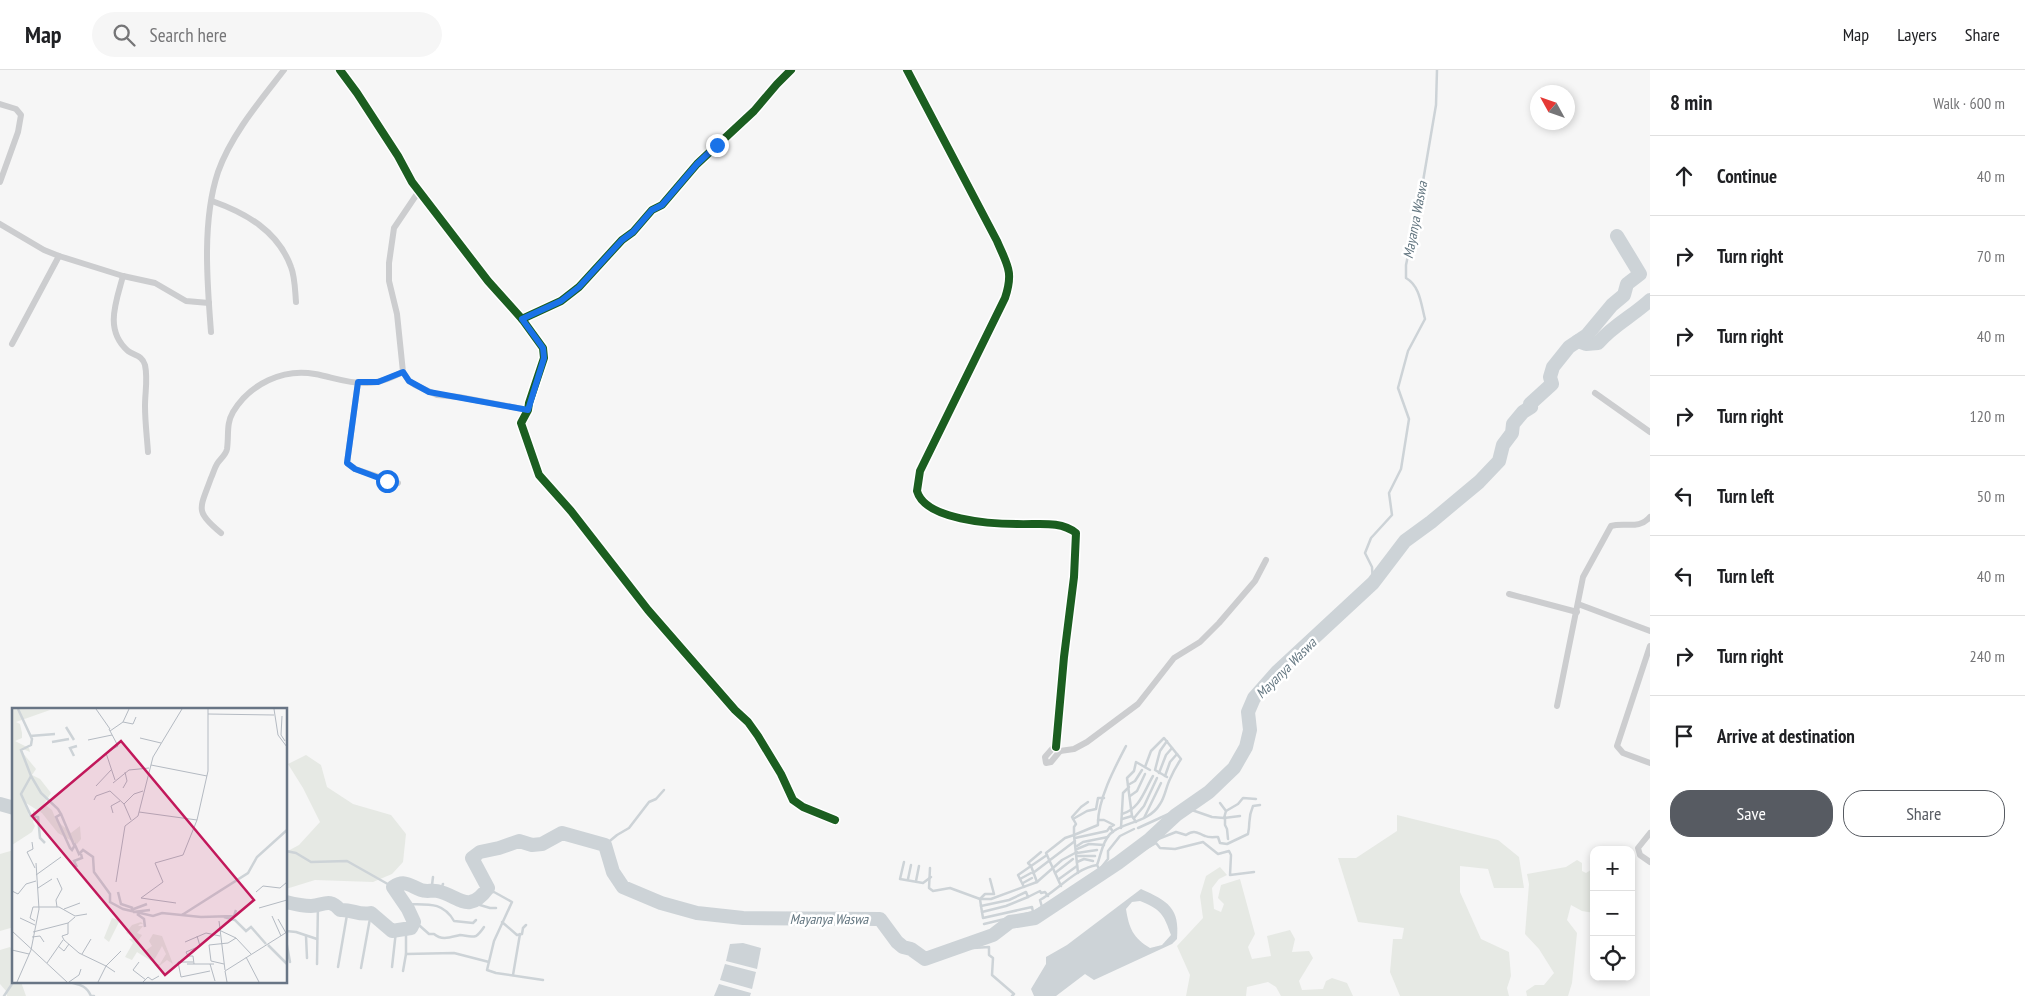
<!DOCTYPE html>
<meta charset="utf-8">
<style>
body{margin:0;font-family:"PT Sans Narrow",sans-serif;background:#f6f6f6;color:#202124}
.controls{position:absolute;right:15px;bottom:15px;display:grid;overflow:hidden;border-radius:10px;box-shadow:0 2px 8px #0003}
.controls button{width:45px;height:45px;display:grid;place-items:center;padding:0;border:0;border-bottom:1px solid #e0e0e0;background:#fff;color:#202124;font:25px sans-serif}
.compass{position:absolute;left:1530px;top:15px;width:45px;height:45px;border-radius:50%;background:#fff;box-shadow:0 2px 8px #0003;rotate:310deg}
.stop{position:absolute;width:15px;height:15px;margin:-11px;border:4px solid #1a73e8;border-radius:50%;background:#fff}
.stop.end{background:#1a73e8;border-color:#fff;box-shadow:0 1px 5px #0008}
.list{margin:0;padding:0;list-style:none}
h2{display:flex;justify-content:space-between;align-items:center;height:65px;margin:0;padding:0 20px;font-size:21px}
h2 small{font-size:16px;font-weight:400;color:#757577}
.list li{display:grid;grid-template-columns:32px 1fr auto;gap:15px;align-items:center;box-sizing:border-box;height:80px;padding:0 20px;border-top:1px solid #e0e0e0}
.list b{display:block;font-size:19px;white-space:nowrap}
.list em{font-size:16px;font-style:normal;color:#757577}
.actions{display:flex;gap:10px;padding:15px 20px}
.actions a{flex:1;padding:11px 0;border:1px solid #575b62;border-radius:20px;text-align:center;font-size:18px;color:#575b62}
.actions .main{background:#575b62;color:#fff}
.icon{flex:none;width:28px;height:28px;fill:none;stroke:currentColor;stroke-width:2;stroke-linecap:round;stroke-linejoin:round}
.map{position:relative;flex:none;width:1650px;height:926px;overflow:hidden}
header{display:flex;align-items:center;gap:30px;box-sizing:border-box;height:70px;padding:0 25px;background:#fff;border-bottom:1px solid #e0e0e0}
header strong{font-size:24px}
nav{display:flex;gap:28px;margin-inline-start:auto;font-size:18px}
.search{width:350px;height:45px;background:#f6f6f6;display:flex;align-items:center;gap:12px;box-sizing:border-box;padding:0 18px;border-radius:28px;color:#757577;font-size:19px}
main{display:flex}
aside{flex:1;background:#fff}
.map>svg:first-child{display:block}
</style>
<header>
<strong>Map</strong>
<div class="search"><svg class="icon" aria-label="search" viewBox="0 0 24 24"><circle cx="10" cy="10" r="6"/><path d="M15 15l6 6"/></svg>Search here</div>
<nav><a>Map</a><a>Layers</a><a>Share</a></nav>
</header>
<main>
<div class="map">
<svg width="1650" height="926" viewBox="0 0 1650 926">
<rect width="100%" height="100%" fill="#f6f6f6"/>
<g fill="#e6e9e4">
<path d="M306 685 321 695 327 717 353 734 391 745 406 764 403 792 392 804 373 812 315 810 286 819V782L299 775 320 752 303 718 288 694Z"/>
<path d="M1397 745 1498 770 1519 787 1524 818H1494L1488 799 1460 796V822L1481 869 1509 882 1511 906 1507 918 1509 926H1400L1390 902 1393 869H1402L1404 858 1358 852 1338 788H1356L1397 761Z"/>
<path d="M14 780V857L0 861V784Z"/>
<path d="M1577 790 1582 793V801L1586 803 1594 798V843L1582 841 1571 835 1567 850 1577 863 1572 913 1568 926H1527L1526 921 1535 915H1544L1554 903 1539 879 1525 864 1529 814 1527 804 1566 797Z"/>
<path d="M1220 797 1227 805 1219 809 1212 818 1214 839 1221 842 1224 834 1218 828 1221 815 1240 809 1255 864 1248 877 1252 889 1271 886 1267 866 1290 860 1295 869 1292 882 1309 881 1313 888 1299 911 1302 920 1323 919 1326 911 1332 908 1347 913 1353 926H1281L1276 917 1268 912 1247 917 1246 926H1186L1190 905 1177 876 1203 848 1200 826 1206 806Z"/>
<path d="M10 877 14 882V912H21L26 926H7V922L0 914V880Z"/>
</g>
<g fill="#cdd3d7" fill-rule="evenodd">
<path d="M1141 819C1168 831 1180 838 1177 869L1172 874 1094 910 1085 904 1056 926H1034L1031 919 1046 894V887L1067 875ZM1140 831C1161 839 1164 845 1171 865L1162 875 1150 878C1133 868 1129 858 1126 839L1132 832Z"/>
<path d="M743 873 761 878 757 899 726 891 730 874Z"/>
<path d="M725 894 756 902 752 919 720 910Z"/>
<path d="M719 914 751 923 750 926H714Z"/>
</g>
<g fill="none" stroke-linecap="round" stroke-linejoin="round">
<g stroke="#cdd3d7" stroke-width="2.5">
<path d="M1373 513 1372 497 1365 483 1371 468 1392 445 1389 423 1401 399 1409 349 1398 318 1408 281 1425 249C1421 234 1420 216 1406 208V195L1421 123 1436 35 1437 0"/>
<path d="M1167 671 1160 681 1155 700 1167 707"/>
<path d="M1159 703 1166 685 1172 678"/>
<path d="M1165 706 1170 692 1177 684"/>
<path d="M1128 715 1135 711 1142 700"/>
<path d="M1130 726 1137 721 1145 704"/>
<path d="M1186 738 1212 747 1224 748 1226 741 1220 733"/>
<path d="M1226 741 1238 734 1243 728 1256 729"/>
<path d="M1122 744C1140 739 1144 721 1153 706"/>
<path d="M1225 747V755L1227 759 1228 769"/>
<path d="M1134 748 1144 736 1157 708"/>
<path d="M1144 748 1161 713"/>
<path d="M1224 748 1240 746"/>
<path d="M1073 749 1087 741 1096 739 1098 728H1104"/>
<path d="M1122 749 1132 746"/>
<path d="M1098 750H1104L1114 755 1110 757 1113 762"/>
<path d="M1136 752 1132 746 1127 708 1134 701 1136 692 1150 700"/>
<path d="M1121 758 1123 723 1129 717"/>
<path d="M1138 758 1173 742 1176 745"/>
<path d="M1075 768 1107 761 1110 757"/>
<path d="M1150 769 1153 771 1176 762 1186 765C1195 759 1197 763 1205 766 1209 768 1215 767 1218 767L1220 773 1227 774 1248 764C1251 751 1247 750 1253 736L1260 735"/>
<path d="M605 775 617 765 629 758 649 732 656 729 664 720"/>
<path d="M1077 776 1083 772 1108 767"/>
<path d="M1077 779 1089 774 1104 775"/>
<path d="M286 781 296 783 311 792 347 791 393 817"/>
<path d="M1041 782 1028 793 1031 796 1047 785"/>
<path d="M1077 783 1097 780"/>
<path d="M1135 785 1156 773 1160 778 1175 779 1203 772 1218 784 1229 781 1231 785 1230 805 1254 802"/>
<path d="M1077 786H1095"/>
<path d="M904 792 900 809 923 813 931 807"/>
<path d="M1077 792 1084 789 1093 791"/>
<path d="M930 798 929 818 933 821 950 818 980 829H991L1037 812 1062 790 1077 782"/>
<path d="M1100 799 1108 789V781L1120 766 1134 759"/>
<path d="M1033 803 1075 771"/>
<path d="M1055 803 1073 789"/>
<path d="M1078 803 1074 765 1098 755C1097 731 1115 697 1126 676"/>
<path d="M1102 804 1097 795C1101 785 1102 772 1110 764 1123 751 1148 754 1160 734 1165 727 1166 717 1170 709 1173 702 1177 695 1181 689L1164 668 1151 681 1145 697"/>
<path d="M908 809 911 795"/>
<path d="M990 809 994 824H985L980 829 981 836 1009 830 1026 822 1028 827 1040 821 1041 823 1045 822 1048 826"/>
<path d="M1020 809 1031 803"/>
<path d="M1059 809 1077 796"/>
<path d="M916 811 919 796"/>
<path d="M1023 813 1032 808"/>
<path d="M1061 816 1046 783 1065 768 1074 765V757L1076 754 1072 747 1081 737 1088 732"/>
<path d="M1024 817 1018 805 1031 796 1037 812"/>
<path d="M426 821 432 815 433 807"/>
<path d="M440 822 443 814"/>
<path d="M486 822H494L512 832 494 871 487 900 496 903 543 910"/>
<path d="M470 832 490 838H496"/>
<path d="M404 834C425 835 442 830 454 851L473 853 476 850"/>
<path d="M981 836 982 842 1006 836 1028 827"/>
<path d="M982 842 983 848 1032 837 1033 842 1042 837 1040 830C1058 820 1076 798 1097 795"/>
<path d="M502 852 517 865 522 864 523 858 526 855"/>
<path d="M984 854 1033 842"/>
<path d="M413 855 420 856 429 864H434C442 871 451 867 460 865 465 865 470 868 476 866 479 864 482 860 484 857"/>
<path d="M406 859V884L454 883 489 892"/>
<path d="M286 861 296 862 317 869"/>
<path d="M306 866 307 888"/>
<path d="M286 870 290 892"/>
<path d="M969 875 973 878 989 877V885L993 888 992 905 1014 924 1012 926"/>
<path d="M317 894 318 833"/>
<path d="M338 897 348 839"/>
<path d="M392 897 396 861"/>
<path d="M361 898 371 843"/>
<path d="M403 901 406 884"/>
<path d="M513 905 520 864"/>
<path d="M69 912C80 915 86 915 91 926H94"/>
<path d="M4 926 14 911"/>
</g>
<g stroke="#cdd3d7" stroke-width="14">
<path d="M1578 271 1586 274 1598 273C1613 255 1633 246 1650 230"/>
<path d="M0 734 14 738"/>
<path d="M286 832C294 834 303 836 311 836 323 836 329 827 340 840 352 839 359 846 371 843L392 861 411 858 414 852 408 839 393 817C405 809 410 816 421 820 426 822 432 820 437 821 460 826 468 845 488 818L472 788 480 782 499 778 519 771 532 775 542 774 562 763 605 775 613 802 623 817 661 833 697 843 743 848 880 849 897 872 903 877 911 879 925 889 993 865 1010 852 1035 848 1118 793 1150 769 1176 745 1209 722 1234 698 1246 677 1250 660 1248 642 1254 628 1277 602 1373 513 1405 471 1431 452 1479 412 1499 391 1503 375 1512 363 1513 354 1523 342 1531 337 1530 334 1552 314 1550 307 1553 297 1569 277 1587 265 1612 235 1624 225 1627 214 1640 204 1617 166"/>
</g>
<g stroke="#cccdcf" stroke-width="6">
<path d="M340 0 357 23 398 86 412 112 488 211 522 249 543 278 544 288 529 333 528 340 521 353 539 405 571 441 648 540 735 640 748 652 758 666 781 704 793 730 803 737 835 750"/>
<path d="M907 0 997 171C1007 195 1014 201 1005 228L920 401 917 421C925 450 992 454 1017 454 1037 455 1060 450 1076 463L1074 507 1064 587 1056 677"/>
<path d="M0 34 16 39 21 45 18 62 0 112"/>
<path d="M419 121 394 158 389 193V211L397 244 403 302 409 311 415 315 437 325 459 327 528 340"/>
<path d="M212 131C246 143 278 161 291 197 295 207 295 220 296 232"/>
<path d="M0 154 44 180 59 186 123 206 155 213 186 231 209 233"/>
<path d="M123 206C116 232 104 260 128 281 135 286 142 285 145 295 148 309 145 322 145 336 145 352 147 367 148 382"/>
<path d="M522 249 561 231 579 217 622 170 633 162 652 140 662 135 697 94 754 41 777 14 791 0"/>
<path d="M211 262C207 212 202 150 218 102 231 65 260 31 284 0"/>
<path d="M12 274 59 186"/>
<path d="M358 312 347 393 355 399 398 413"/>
<path d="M1595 323 1650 362"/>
<path d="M221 463C194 441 200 439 211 408 213 404 214 399 217 394 220 389 226 385 227 379 229 365 226 354 233 342 250 314 283 298 315 304 332 307 350 314 367 313 380 313 392 307 403 302"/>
<path d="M1509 524 1577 542"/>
<path d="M1578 534 1650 561"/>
<path d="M1650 576 1617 676 1623 683 1650 693"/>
<path d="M1557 636 1583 507 1611 456C1625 452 1639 460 1650 447"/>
<path d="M1056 677 1060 681 1051 692 1046 693 1045 687 1052 679Z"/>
<path d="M1060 681 1074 679 1087 672 1138 634 1174 588 1200 572 1219 553 1255 511 1266 490"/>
<path d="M1650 763 1638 778 1640 785 1650 792"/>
</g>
<g stroke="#fff" stroke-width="11">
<g id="cycleway">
<path d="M340 0 357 23 398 86 412 112 488 211 522 249 543 278 544 288 529 333 528 340 521 353 539 405 571 441 648 540 735 640 748 652 758 666 781 704 793 730 803 737 835 750"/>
<path d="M907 0 997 171C1007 195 1014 201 1005 228L920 401 917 421C925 450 992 454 1017 454 1037 455 1060 450 1076 463L1074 507 1064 587 1056 677"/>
<path d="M522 249 561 231 579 217 622 170 633 162 652 140 662 135 697 94 754 41 777 14 791 0"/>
</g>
</g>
<use href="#cycleway" stroke="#1b5e20" stroke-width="8"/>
</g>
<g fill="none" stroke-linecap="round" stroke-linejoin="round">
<path stroke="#1a73e8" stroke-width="6" d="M387 411 355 399 347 393 358 312H378L403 302 409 311 429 322 528 340 544 288 543 278 522 249 561 231 579 217 622 170 633 162 652 140 662 135 697 94 717 75"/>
</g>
<g text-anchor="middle" stroke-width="5" stroke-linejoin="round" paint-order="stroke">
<g font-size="14" font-style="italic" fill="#637680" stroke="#fff">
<text transform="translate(1415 150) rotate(-79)" y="5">Mayanya Waswa</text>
<text transform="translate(1286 598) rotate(-45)" y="5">Mayanya Waswa</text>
<text x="829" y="854">Mayanya Waswa</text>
</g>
</g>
<g transform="translate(12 638)">
<rect width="275" height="275" fill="#f6f6f6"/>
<path d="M0 1 38 2 4 14 8 16 10 25V30L3 33 17 40 18 44 11 41 10 44 24 61 20 67 28 71 39 85 32 96 40 102 44 112 59 125 68 118 69 131 65 136 46 125 30 105 14 95 17 108H21V102L25 105 21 114 23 118 20 124 0 137ZM100 210 108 212 97 234 92 230ZM129 214 131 216H128L126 218H131L125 225 130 227 126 233 130 237 128 241 133 243 140 238 137 233 141 226 150 228 161 256 155 252 146 259 142 257 148 256 154 246 150 238 141 254 125 244 120 252 113 249 121 235 117 231 124 230 114 225 120 217Z" fill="#e6e9e4"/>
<path fill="none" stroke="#cdd3d7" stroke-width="2.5" d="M6 1 20 31 19 37 9 42 19 68 29 85 46 101 49 106 44 109 58 140 60 142 63 137 67 146 71 142 81 149 82 164 98 186V194L111 201 141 208 150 205 189 209 222 208 224 202M54 19 62 32M18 28 43 26M40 34 57 31M62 48 58 40 65 38M19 68 9 86 19 108 26 109 28 130 33 135M49 106 62 137M65 159 62 153 70 150 69 146M106 184 109 196 121 200M119 202 135 196M121 204 138 202M125 206 132 211 133 219M170 207 236 165 245 149 275 122M212 209 223 212 234 223 239 219 254 236M256 237 275 256"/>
<path fill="none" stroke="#b4bac2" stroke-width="1" d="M84 1 98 21M262 1 266 27 275 39M196 6 262 7M270 8 269 27 273 33M111 14 121 16 124 9M97 21 106 38 94 45 103 72M98 23 111 14 117 1M128 30 149 35M76 32 100 27M139 57 195 68M101 75 117 62 137 60M84 78 99 62M111 80 115 73 113 64M82 92 84 88 98 83 112 96M127 104 185 112 196 63V1M101 105 99 98 108 93M119 112 112 96 122 86 131 83M20 134 21 141 15 144 23 160M24 167 49 149M45 170 50 181 44 192 45 199M104 174 113 118 126 108 141 49 170 1M26 180 40 171M0 183 6 186 14 176 24 173M244 184 251 178 268 180 275 174M129 190 151 174 143 155 171 147 185 112M129 190 164 195M247 200 275 192M52 201 68 195M260 208 269 228M8 210 23 217M266 211 274 225M23 213 18 210 21 199H47L63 208 75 206M207 213 213 262M56 215V226L50 228 52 232 67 245 94 258 86 274M207 222 224 230M0 223 55 274M21 224 56 215 63 209M20 229 28 228 32 234M173 234 194 225 208 228M46 238 52 243 57 236M0 242 17 246M70 246 79 231M234 249 247 274M127 254 121 262 134 272M181 254H166L169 269 198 263M35 255 51 232M175 256H202M182 256 181 248H176L174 244 188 238 185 228M198 256 203 273M212 256 199 253 197 237 216 235 224 230 239 246M103 264 94 258 109 243M5 274 19 242 27 201 24 155M57 274 67 267 69 261M131 274 136 269 140 272 147 268M215 274 213 263 275 224"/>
<path fill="#c2185b" fill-opacity="0.15" stroke="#c2185b" stroke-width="2.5" d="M109 33 242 192 153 267 20 108Z"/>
<rect width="275" height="275" fill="none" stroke="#687585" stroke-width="2.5"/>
</g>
</svg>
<div class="controls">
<button>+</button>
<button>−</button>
<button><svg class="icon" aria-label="locate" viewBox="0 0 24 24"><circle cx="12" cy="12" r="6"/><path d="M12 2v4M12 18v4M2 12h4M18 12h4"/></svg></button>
</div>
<svg class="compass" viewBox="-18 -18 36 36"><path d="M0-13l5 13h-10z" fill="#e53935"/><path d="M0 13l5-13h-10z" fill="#757577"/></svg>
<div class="stop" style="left:387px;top:411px"></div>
<div class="stop end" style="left:717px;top:75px"></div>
</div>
<aside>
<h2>8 min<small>Walk · 600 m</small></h2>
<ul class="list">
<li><svg class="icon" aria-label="ahead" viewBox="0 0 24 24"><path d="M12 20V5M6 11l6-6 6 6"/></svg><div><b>Continue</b></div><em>40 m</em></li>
<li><svg class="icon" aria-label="right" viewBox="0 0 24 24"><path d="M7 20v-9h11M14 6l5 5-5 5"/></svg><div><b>Turn right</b></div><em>70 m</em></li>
<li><svg class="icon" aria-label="right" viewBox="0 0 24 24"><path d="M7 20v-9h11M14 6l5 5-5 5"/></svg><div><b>Turn right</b></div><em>40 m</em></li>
<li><svg class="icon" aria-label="right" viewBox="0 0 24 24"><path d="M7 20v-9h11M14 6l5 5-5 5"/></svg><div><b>Turn right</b></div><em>120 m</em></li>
<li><svg class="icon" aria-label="left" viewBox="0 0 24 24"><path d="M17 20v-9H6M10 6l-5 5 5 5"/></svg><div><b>Turn left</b></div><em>50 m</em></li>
<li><svg class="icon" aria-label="left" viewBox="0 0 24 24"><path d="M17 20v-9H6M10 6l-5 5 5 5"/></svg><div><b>Turn left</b></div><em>40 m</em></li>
<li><svg class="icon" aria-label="right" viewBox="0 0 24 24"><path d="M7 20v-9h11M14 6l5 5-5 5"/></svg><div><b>Turn right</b></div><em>240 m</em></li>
<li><svg class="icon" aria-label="arrive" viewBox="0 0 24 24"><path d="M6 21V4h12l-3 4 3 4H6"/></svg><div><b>Arrive at destination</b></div></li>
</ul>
<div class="actions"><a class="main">Save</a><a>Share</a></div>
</aside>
</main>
